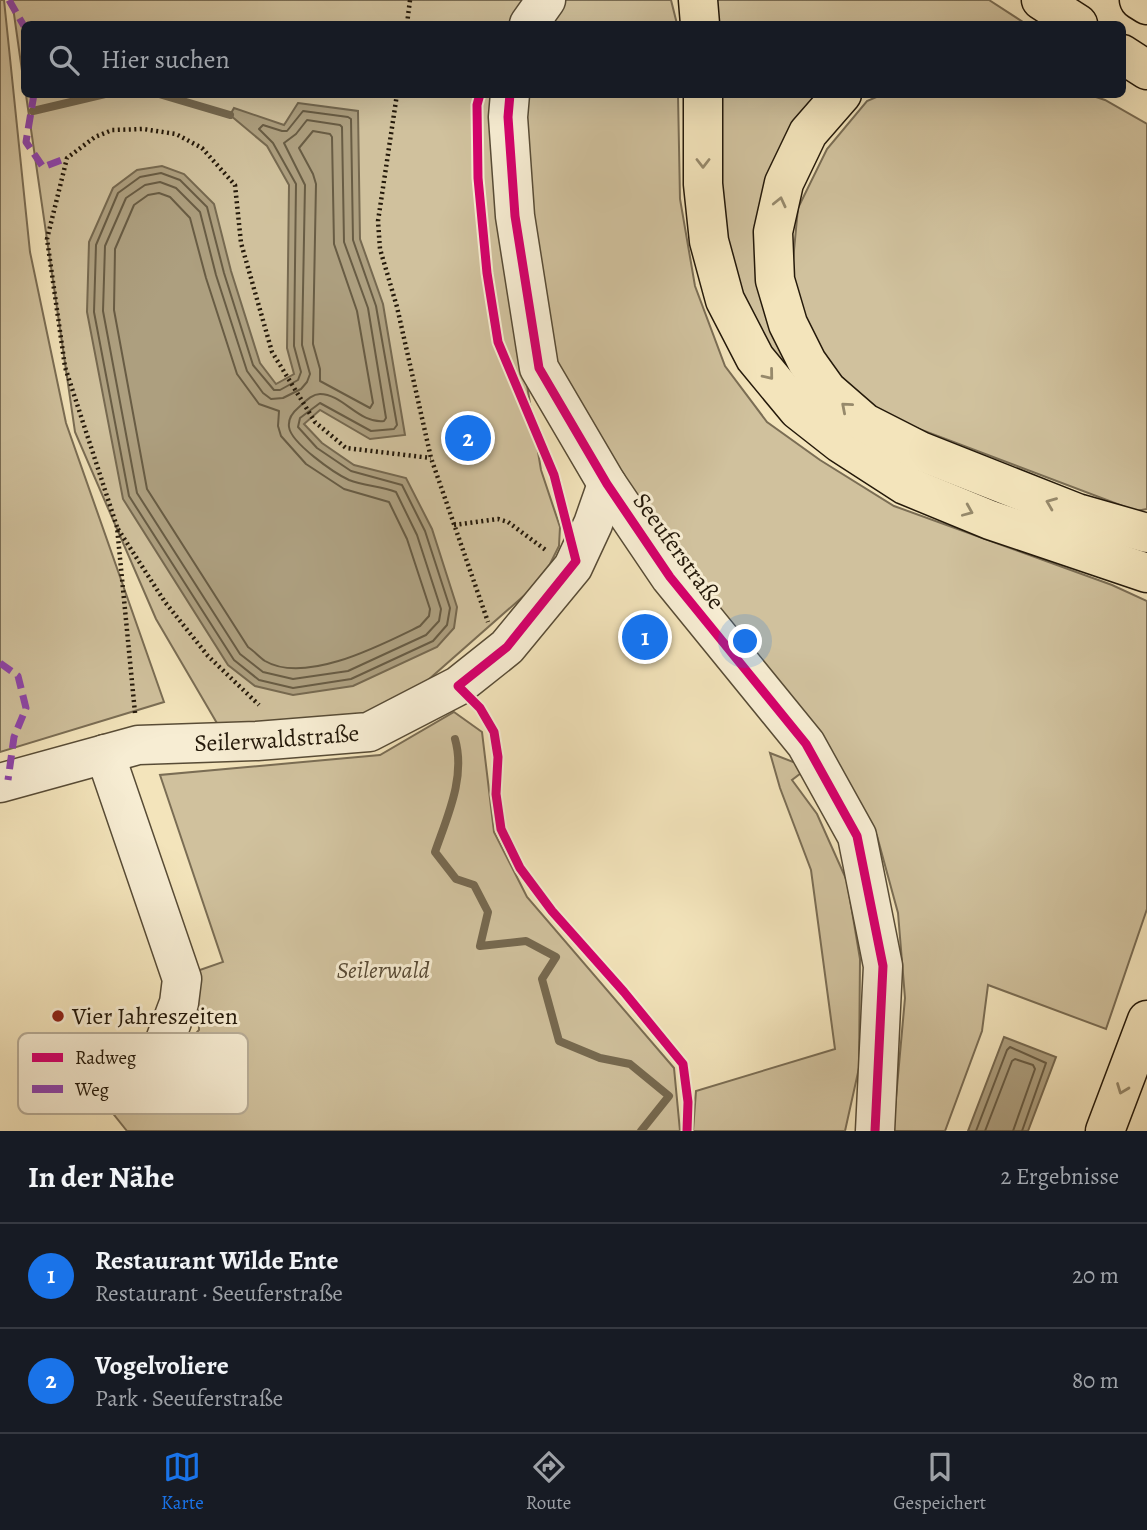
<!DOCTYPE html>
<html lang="de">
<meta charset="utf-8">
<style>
body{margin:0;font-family:Alegreya,serif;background:#242831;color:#f1f3f6}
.you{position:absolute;left:746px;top:642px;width:24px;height:24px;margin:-18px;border:5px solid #fff;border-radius:50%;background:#1a73e8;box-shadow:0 0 0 10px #1a73e833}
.badge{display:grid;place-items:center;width:46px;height:46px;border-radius:50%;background:#1a73e8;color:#fff;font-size:23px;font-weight:700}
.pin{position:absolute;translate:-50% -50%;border:4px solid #fff;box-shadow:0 2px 7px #0006}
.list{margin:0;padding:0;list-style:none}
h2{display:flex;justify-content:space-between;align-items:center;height:91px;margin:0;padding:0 28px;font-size:30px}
h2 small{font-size:23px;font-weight:400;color:#9ea1a6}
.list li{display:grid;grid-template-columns:46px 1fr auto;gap:21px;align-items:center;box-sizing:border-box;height:105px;padding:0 28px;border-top:2px solid #363941}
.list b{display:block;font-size:26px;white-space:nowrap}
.list p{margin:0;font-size:23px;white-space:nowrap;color:#9ea1a6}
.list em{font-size:23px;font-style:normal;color:#9ea1a6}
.icon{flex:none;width:38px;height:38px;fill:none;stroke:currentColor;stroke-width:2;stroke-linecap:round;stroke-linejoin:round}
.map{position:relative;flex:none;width:1147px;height:1131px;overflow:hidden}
.search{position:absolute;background:#171b24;box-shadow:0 7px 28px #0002;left:21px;right:21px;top:21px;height:77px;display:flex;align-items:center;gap:18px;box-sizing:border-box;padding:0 24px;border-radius:10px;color:#9ea1a6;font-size:26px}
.sheet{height:301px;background:#171b24}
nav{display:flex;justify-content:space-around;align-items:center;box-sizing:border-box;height:98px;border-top:2px solid #363941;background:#171b24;font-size:19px;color:#9ea1a6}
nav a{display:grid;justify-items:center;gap:4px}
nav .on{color:#1a73e8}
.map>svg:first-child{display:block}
</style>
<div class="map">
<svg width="1147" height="1131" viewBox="0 0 1147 1131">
<rect width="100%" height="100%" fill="#f3e4bb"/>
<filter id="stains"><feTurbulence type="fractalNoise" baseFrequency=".00286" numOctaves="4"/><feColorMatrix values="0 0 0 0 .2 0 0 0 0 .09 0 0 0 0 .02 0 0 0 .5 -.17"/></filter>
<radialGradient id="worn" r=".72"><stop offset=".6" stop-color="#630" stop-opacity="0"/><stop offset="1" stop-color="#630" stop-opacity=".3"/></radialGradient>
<g fill="#d0c19d" stroke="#7a6d54" stroke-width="2">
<path d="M0 0H4L30 252 66 423 164 702 0 752Z"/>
<path d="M12 0H538L523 24H24V85Z"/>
<path d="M561 0H671L677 24H545Z"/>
<path d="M716 0H989L1026 24H718Z"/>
<path d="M26 95H502L509 276 541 470 560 527 559 546 550 564 527 593 369 732 228 742 156 619 75 432Z"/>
<path d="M523 95H678L680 199 695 286 725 366 767 422 820 460 894 506 1112 585 1147 601V909L1106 1029 988 985 982 1031 945 1131H893L905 998 898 913 877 836 830 751 792 780 817 814 847 881 860 959 859 1068 845 1131H693L696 1091 835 1049 811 870 780 788 770 753 793 762 827 745 708 594 629 487 555 360 527 230Z"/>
<path d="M721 95H828L783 160 798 379 758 343 717 209Z"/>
<path d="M881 95H1090L1105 100 1147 124V509L1136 511 882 415 835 371 802 321 792 271 798 208 827 149 867 101Z"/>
<path d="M454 712 482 732 494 832 527 897 674 1068 680 1131H127L107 1106 157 1076 199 1030 197 971 223 962 160 775 380 755Z"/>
</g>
<g fill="#ad9f7f" stroke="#766950" stroke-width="2">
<path d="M298 103 358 111 360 239 383 304 405 435 370 439 320 410 304 424 322 443 354 465 406 478 432 529 457 607 454 628 437 647 353 686 293 695 255 686 228 665 123 499 87 312 89 242 113 188 137 170 162 166 184 174 214 204 231 271 260 363 276 384 294 374 287 348 289 185 267 146 230 115 234 108 284 125Z"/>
<path d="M1004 1037 1056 1057 1028 1131H968Z"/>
</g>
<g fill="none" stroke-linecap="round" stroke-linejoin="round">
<g stroke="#685c44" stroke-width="2">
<path d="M303 111 348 117 351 119 353 240 376 306 397 425 394 429 371 431 320 403 300 418 298 427 317 448 351 471 402 485 425 531 450 608 447 625 433 641 351 679 293 688 259 680 234 660 129 496 94 312 96 245 118 193 140 177 161 173 180 180 207 207 224 273 253 365 274 390H280L298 380 301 372 294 346 296 184 273 143 259 129 263 125 282 131H287Z"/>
<path d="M307 120 340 125 342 127 344 242 368 308 386 418 384 421C359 424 343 394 320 394 311 394 304 403 298 408 292 413 288 419 289 427 291 443 334 473 349 480 364 486 381 486 396 492L417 535 441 609 439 621 426 635 348 671 293 679 263 672 240 654 137 493 103 311 105 246 126 198 145 185 160 182 176 188 200 212 216 275 247 371 263 393 271 399 283 398 301 389 307 382 310 374 302 345 305 185 284 143 296 134Z"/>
<path d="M313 131 330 134 332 137 334 244 357 311 373 403 370 408 320 381V369L313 344 316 184 313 174 299 148Z"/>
<path d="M159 193 170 197 190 218 206 278 237 374 259 404 279 411 278 426 281 436 306 464 344 489 389 502 407 539 430 609 429 616 420 626C383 644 306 685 265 661 259 657 254 651 248 647L147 489 114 310 115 249 134 205 148 195Z"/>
<path d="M976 1131 1007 1050 1010 1047 1046 1063 1022 1131"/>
<path d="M985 1131 1012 1061 1015 1059 1033 1065 1035 1069 1013 1131"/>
</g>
<g stroke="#766950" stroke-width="8">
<path d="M159 94 230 115"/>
<path d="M33 111 105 94"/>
<path d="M455 739C466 777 447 817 435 852L456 879 474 885 488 912 480 946 526 941 556 957 542 979 559 1041 600 1058 630 1064 669 1096 641 1131"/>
</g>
<g stroke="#584c36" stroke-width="41">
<g id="minor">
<path d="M529 24 546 0"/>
<path d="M510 94 508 117 515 216 539 368 607 484 670 577 806 744 857 836 883 966 875 1131"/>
<path d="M105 754 182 979 179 1003 164 1043"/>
<path id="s1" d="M0 783 138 745 257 741 369 732 458 686 507 647 573 567 593 524 607 484"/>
</g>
</g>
<g stroke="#24190a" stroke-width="41">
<path id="major" d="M1105 1131 1147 1020"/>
</g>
<g stroke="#24190a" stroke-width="41">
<g id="highway">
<path d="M698 0 700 24"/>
<path d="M1041 0 1078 24"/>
<path d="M1139 0 1147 5"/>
<path d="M1122 54 1147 70"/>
<path d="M703 94V184L709 241 725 300 755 358 798 410 840 443 905 485 990 520 1147 573"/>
<path d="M842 94 808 133 784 183 773 232 775 280 788 324 807 362 827 390 865 423 920 451 1077 513 1147 533"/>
</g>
</g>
<g stroke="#24190a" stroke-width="4.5" stroke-dasharray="2 3.5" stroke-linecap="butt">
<path d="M407 24 410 0"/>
<path d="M397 94 378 221 380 249 397 307 431 458 488 622"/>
<path d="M454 525 498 519 508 522 547 551"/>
<path d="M118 529 165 602 208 656 259 705"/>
<path d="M135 713 117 527 65 367 47 239 67 158 95 137 112 130 143 129 176 134 202 148 235 185 241 243 272 352 315 422 346 448 431 458"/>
</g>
<use href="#minor" stroke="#f7edd3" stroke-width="38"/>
<use href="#major" stroke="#f3e4bb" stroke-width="38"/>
<use href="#highway" stroke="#f3e4bb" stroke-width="38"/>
<g stroke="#8e44ad" stroke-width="7" stroke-dasharray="14 7" stroke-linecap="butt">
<path d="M9 0 24 26"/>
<path d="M34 94 26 142 43 167 67 158"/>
<path d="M0 663 18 676 26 708 14 737 8 780"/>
</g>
<g stroke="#f7edd3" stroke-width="13">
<g id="cycleway">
<path d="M480 94 477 105 478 178 487 273 498 342 554 475 576 561 507 647 458 686 480 708 494 732 498 757 496 794 501 829 520 868 552 911 624 992 683 1064 688 1102 687 1131"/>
<path d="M510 94 508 117 515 216 539 368 607 484 670 577 806 744 857 836 883 966 875 1131"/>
</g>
</g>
<use href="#cycleway" stroke="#d6006c" stroke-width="9"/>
</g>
<defs><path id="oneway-chevron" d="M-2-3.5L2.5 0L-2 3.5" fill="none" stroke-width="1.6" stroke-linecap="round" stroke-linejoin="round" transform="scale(1.75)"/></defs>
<g stroke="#96896b">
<use href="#oneway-chevron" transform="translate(703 163) rotate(90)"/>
<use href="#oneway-chevron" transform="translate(780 202) rotate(-77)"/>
<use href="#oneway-chevron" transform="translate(769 375) rotate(51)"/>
<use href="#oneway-chevron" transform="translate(846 407) rotate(-139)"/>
<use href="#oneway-chevron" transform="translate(1051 503) rotate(-158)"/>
<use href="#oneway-chevron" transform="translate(968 511) rotate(23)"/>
<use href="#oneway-chevron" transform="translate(1122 1089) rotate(111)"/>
</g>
<circle fill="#8f2418" stroke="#f7edd3" stroke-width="2.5" cx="58" cy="1016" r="7"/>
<g text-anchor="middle" stroke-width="6" stroke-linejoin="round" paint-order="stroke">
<g font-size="24" fill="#24190a" stroke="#f7edd3">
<text transform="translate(679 551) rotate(54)" y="8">Seeuferstraße</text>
<text dy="8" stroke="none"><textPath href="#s1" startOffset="282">Seilerwaldstraße</textPath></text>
</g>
<g font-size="24" font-style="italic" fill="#584b36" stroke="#f7edd3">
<text x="383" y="978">Seilerwald</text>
</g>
<g font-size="24" fill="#24190a" stroke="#f7edd3" text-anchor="start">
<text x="72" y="1024">Vier Jahreszeiten</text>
</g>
</g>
<rect x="18" y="1033" width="230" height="81" rx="10" fill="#f7edd3" stroke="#b8ad97" stroke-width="2"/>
<rect x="32" y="1053" width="31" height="9" fill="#d6006c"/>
<rect x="32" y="1085" width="31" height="8" fill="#8e44ad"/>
<g font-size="19" fill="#24190a">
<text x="75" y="1064">Radweg</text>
<text x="75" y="1096">Weg</text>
</g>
<rect width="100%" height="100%" filter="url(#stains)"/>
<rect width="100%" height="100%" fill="url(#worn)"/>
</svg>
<div class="you"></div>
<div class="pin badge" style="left:645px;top:637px">1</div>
<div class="pin badge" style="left:468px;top:438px">2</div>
<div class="search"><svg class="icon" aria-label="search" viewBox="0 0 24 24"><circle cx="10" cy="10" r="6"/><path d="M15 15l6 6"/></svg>Hier suchen</div>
</div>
<section class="sheet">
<h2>In der Nähe<small>2 Ergebnisse</small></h2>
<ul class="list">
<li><span class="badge">1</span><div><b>Restaurant Wilde Ente</b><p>Restaurant · Seeuferstraße</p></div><em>20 m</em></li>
<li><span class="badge">2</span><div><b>Vogelvoliere</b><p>Park · Seeuferstraße</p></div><em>80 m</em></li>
</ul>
</section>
<nav>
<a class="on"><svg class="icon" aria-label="map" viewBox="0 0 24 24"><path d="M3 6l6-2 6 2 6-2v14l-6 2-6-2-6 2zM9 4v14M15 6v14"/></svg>Karte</a>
<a><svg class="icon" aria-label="directions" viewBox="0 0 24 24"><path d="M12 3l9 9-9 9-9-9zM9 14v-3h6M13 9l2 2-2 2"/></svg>Route</a>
<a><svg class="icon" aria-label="saved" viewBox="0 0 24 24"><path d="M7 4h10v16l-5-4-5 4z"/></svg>Gespeichert</a>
</nav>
